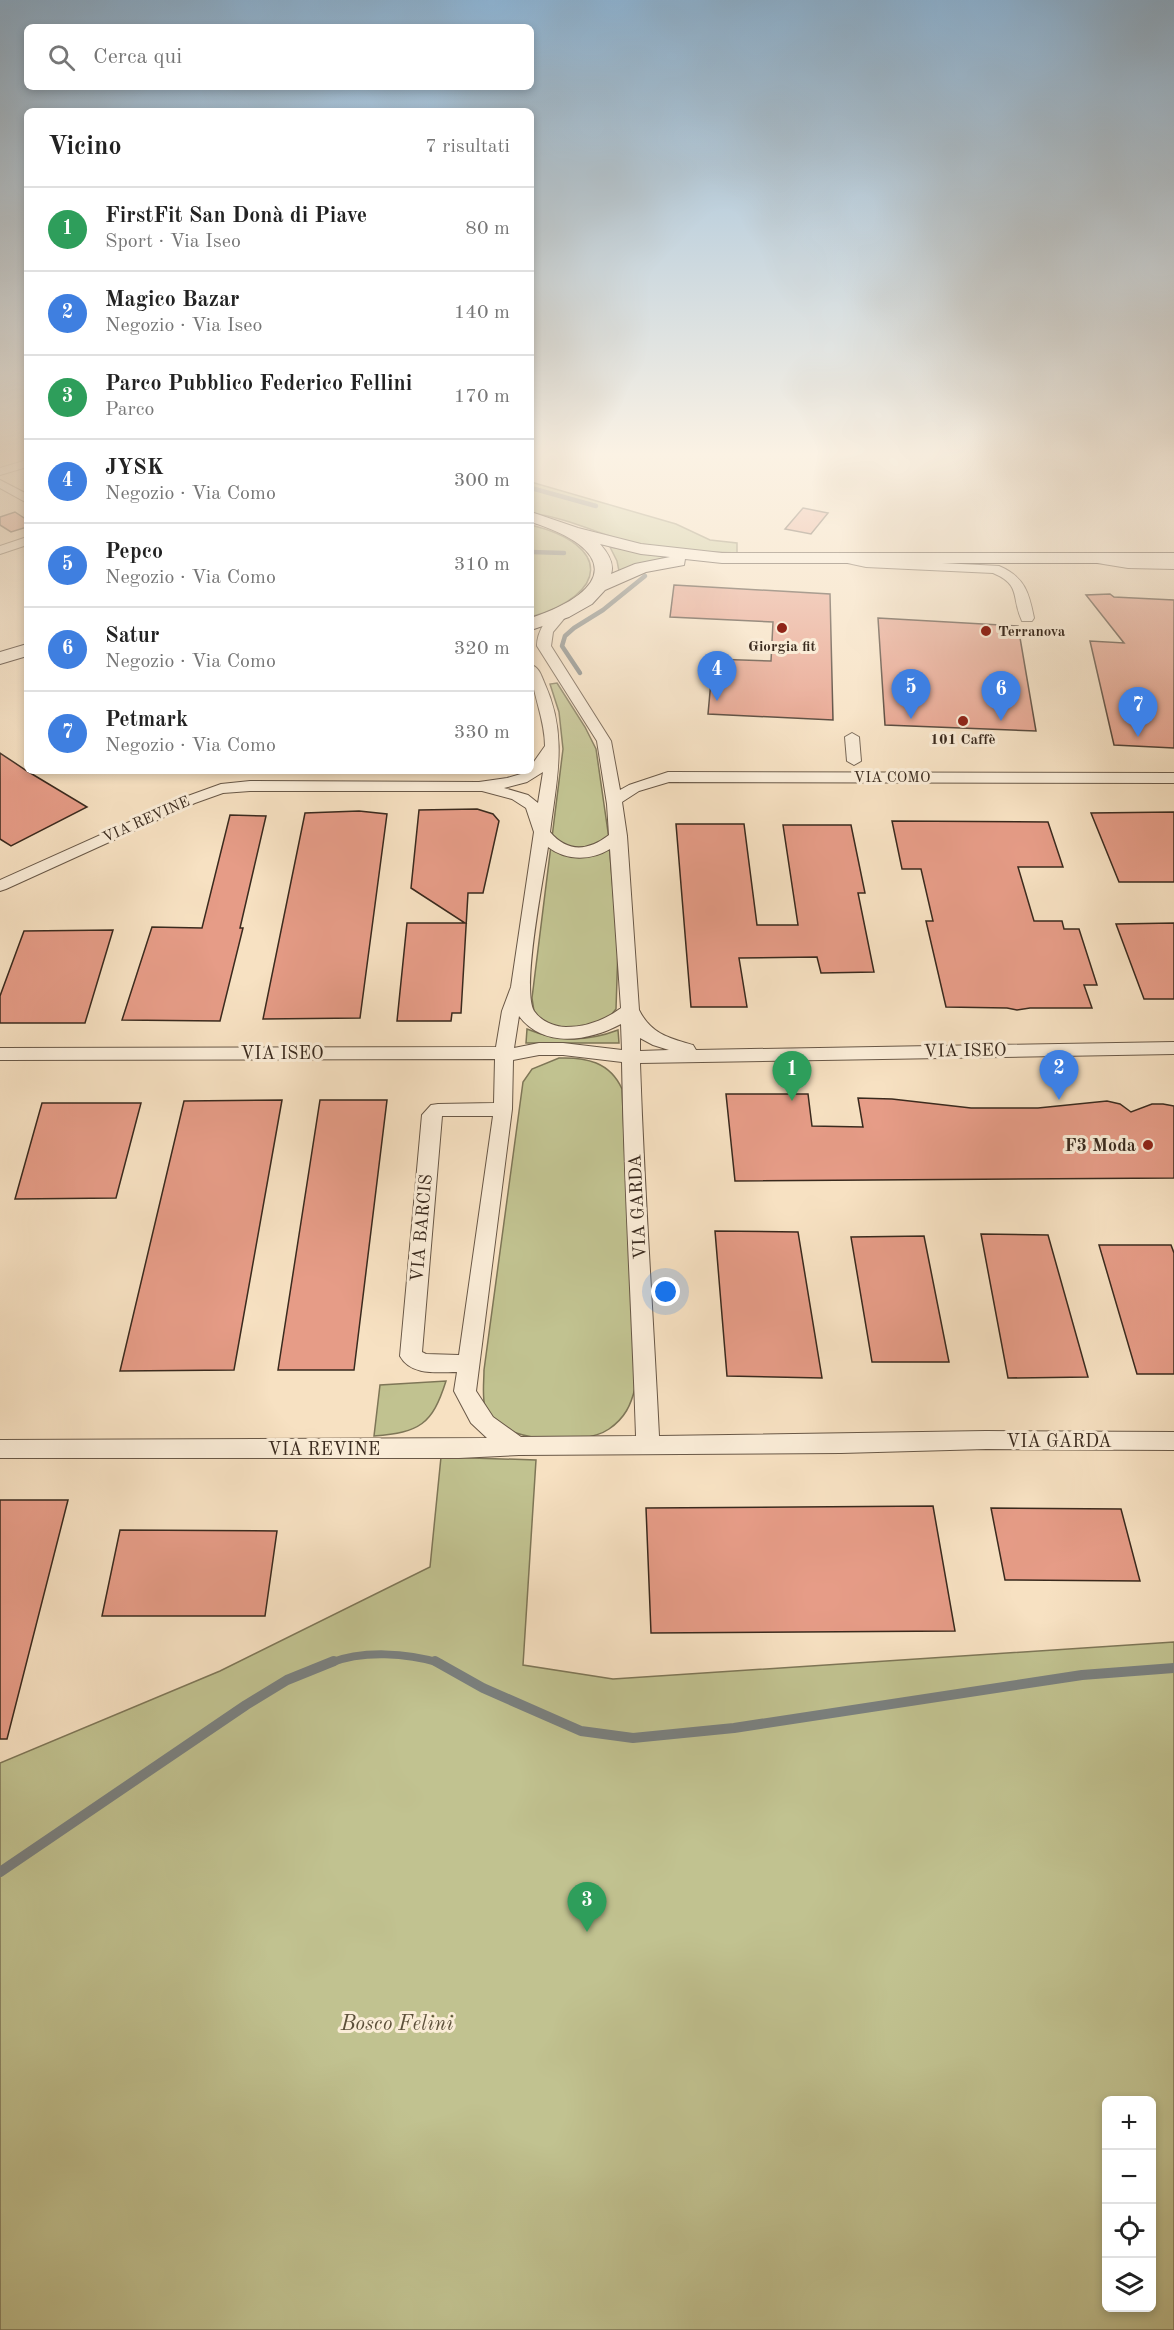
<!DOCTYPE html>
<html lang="it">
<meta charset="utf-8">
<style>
body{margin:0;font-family:"Old Standard TT",serif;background:#f2f2f2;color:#222}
.controls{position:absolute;right:18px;bottom:18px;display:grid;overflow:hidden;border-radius:9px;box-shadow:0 3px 9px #0003}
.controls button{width:54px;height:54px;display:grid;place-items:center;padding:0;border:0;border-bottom:2px solid #e0e0e0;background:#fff;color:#222;font:30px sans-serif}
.you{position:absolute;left:666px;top:1292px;width:21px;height:21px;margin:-15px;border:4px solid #fff;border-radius:50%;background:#1a73e8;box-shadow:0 0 0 9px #1a73e833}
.badge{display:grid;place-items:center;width:39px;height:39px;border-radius:50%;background:#2563eb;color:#fff;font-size:20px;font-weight:700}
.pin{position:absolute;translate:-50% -50px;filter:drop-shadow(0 2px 3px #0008)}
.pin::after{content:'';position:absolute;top:32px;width:21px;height:18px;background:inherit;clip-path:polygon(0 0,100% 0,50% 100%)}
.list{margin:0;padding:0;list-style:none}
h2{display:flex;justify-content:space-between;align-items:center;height:78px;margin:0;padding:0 24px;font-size:26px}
h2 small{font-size:20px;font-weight:400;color:#767676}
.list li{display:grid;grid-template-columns:39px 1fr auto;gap:18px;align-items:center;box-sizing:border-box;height:84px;padding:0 24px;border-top:2px solid #e0e0e0}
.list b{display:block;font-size:22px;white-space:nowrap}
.list p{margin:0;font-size:20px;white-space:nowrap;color:#767676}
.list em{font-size:20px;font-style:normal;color:#767676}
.icon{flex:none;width:33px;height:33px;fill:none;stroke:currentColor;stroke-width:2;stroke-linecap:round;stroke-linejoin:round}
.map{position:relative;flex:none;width:1174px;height:2330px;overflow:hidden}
.search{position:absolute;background:#fff;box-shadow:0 3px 9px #0003;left:24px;top:24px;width:510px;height:66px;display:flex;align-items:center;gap:15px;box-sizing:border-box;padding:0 21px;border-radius:9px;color:#767676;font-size:22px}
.panel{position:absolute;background:#fff;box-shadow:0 3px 9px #0003;left:24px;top:108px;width:510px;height:666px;border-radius:9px}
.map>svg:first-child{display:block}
</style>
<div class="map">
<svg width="1174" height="2330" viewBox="0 0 1174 2330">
<rect width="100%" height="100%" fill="#f7e1c2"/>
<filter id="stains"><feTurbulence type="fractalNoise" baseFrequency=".00333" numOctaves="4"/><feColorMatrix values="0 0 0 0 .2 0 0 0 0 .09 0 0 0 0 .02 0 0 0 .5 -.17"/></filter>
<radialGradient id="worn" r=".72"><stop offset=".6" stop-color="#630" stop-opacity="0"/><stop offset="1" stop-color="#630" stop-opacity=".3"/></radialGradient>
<g fill="#c1c290" stroke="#7e7657" stroke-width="1.5" fill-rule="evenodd">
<path d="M531 482 676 524 710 540 737 543V553C705 551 668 553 636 544 601 535 568 518 531 513Z"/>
<path d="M531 525C612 545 609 594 531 617Z"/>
<path d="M610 547 667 557 619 571 617 561Z"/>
<path d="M557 683 585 727 596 749 608 832 618 948 616 1009 607 1020 580 1027H559L542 1021 534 1011 532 998 563 749 559 712 550 684Z"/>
<path d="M527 1029C558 1042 587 1042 618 1030L619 1043H526Z"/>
<path d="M559 1058C586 1057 610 1062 622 1089L635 1388C631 1405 625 1418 609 1429 583 1447 497 1444 485 1407 482 1396 484 1382 484 1370L523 1082 532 1069Z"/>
<path d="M446 1381C432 1425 420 1432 374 1436L380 1385Z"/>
<path d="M441 1457 536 1460 523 1665 613 1679 1174 1642V2330H0V1763L220 1671 430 1567ZM1106 2100H1152V2308H1106Z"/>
</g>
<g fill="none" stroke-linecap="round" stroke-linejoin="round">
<g stroke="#7a807f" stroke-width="4.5">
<path d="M531 488 596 506"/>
<path d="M531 552 564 553"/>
<path d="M580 673 562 646 565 636 574 628 603 610 645 576"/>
</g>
<path stroke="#7a807f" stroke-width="8" d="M330 1663C363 1650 407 1653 440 1663"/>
<g stroke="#7a807f" stroke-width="10">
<path d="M435 1661 483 1688 581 1731 633 1738 734 1728 1082 1675 1174 1668"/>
<path d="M0 1872 246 1705 287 1680 334 1661"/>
</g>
</g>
<g fill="#e69c87" stroke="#3a2a1e" stroke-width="1.5">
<path d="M803 508 828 513 811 534 785 529Z"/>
<path d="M15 512 27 520V527L11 532 0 525V517Z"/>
<path d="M674 585 830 594 833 720 708 714 713 659 771 661 773 622 670 617Z"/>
<path d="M1110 594 1114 597 1174 600V748L1114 745 1090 641 1124 643 1086 595Z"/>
<path d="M878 618 1018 626 1036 731 885 725Z"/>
<path d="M0 753 27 771 87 807 11 846 0 839Z"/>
<path d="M477 809 493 814 499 821 483 893H468L461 1013H452L451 1021H397L407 923H465L411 888 419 810Z"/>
<path d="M359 811 387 814 360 1018 263 1019 305 813Z"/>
<path d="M1174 812V882H1119L1091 813Z"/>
<path d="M230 815 266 816 240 928H243L220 1021 122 1020 152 927 202 928Z"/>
<path d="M892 821 1048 822 1063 867H1018L1034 921H1062L1064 929H1079L1097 985H1084L1092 1008H1030L1017 1010 1007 1008 946 1007 926 921H933L921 869H902Z"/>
<path d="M676 824H744L757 925H798L783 825H851L865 893H858L874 972 821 973 817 957 739 958 747 1007H691Z"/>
<path d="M1174 923V999H1144L1116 924Z"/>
<path d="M113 930 85 1023H0V996L24 931Z"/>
<path d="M726 1094H808L812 1126 863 1127 858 1098 892 1099 971 1108H1038L1107 1101 1120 1104 1131 1112 1152 1104H1163L1174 1106V1178L735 1181Z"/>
<path d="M282 1100 234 1370 120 1371 184 1101Z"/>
<path d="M320 1100H387L354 1370H278Z"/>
<path d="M42 1103H141L116 1198 15 1199Z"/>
<path d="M715 1231 798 1232 822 1378 727 1376Z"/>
<path d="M981 1234 1048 1235 1088 1377 1008 1378Z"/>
<path d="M924 1236 949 1362H872L851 1237Z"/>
<path d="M1099 1245H1171L1174 1253V1374H1137Z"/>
<path d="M0 1500H68L7 1739H0Z"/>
<path d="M933 1506 955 1631 651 1633 646 1508Z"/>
<path d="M991 1508 1121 1509 1140 1581 1005 1580Z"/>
<path d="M120 1530 277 1531 265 1616H102Z"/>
</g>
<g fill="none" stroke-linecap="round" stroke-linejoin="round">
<g stroke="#695847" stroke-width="2">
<g id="minor">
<path d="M27 460V467L0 475V468Z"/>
<path d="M0 480 27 494V503L0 488Z"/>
<path d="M27 537V545L0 554V546Z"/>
<path d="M842 554 866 559 999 566C1025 577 1029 593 1034 618L1032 621H1022C1011 598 1022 585 993 573L866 567 838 561 836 558Z"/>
<path d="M1095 555 1128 560 1174 561V569L1128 568 1091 562 1089 559 1091 556Z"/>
<path d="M561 610 568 614 553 632 551 646 611 741 620 790 629 785 668 772 1174 773V783L669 782 639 791 622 802 627 836 639 1010C651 1034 669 1038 693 1045L696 1050 1174 1042V1054L640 1063C644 1187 653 1311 659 1436L986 1431 1174 1432V1450L986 1449 841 1453 519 1455 459 1458H0V1440L487 1438 471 1423 454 1391 457 1372C437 1372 411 1376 400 1356L422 1115 431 1105 438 1104 494 1103 495 1059 0 1060V1048L496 1047 502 1011 511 987 534 832 526 808 512 799 482 791H250L223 793 195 803 6 889 0 891V880L185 797 221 784 250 781 479 782 507 778 531 771V766L545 746C545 717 531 693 531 665 539 667 541 675 544 682 568 734 557 777 550 832 568 853 588 851 609 835L607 804 597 741 537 646C537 632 547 614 561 610ZM543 772 538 803 528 795 504 788 527 782ZM548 847C566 861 591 861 610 849L621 1008C605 1020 586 1027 566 1027 554 1027 541 1021 534 1011 521 990 544 876 548 847ZM519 1016C544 1049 589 1041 621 1024L622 1050 563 1043H539L514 1048ZM640 1038 653 1045 669 1050 640 1051ZM539 1055H563L622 1062C624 1187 632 1311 636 1436L521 1437 493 1417 476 1391 512 1109 513 1060ZM442 1116H493L459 1355 426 1354 422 1352Z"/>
<path d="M852 733 859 737 861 761 854 765 847 761 845 737Z"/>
</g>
</g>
<g stroke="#3a2a1e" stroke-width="2">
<g id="secondary">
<path d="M531 512 578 528 641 544 722 553H1174V563H722L685 559 684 565 646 572 605 590 592 604 569 617 531 630V618C615 590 617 549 531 522ZM600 544 641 554 670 557 635 564 611 574C615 563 607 552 600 544Z"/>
<path d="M27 644V656L0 664V652Z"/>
</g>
</g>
<use href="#minor" fill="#faecd7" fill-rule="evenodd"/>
<use href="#secondary" fill="#faecd7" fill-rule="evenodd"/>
</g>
<linearGradient id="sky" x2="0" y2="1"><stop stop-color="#8db6d8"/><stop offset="0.58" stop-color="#fbf2e4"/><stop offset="1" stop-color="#fbf2e4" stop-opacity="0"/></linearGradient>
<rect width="1174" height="783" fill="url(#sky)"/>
<g fill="#8f2418" stroke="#faecd7" stroke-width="2">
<circle cx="782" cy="628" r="6"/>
<circle cx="986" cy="631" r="6"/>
<circle cx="963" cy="721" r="6"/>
<circle cx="1148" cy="1145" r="6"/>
</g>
<g text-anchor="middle" stroke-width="6" stroke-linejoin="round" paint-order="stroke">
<g font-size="15" font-weight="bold" fill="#3a2a1e" stroke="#faecd7">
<text x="998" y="636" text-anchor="start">Terranova</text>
<text x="782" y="651">Giorgia fit</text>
<text x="963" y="744">101 Caffè</text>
</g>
<g font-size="15" fill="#3a2a1e" stroke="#faecd7">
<text x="892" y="782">VIA COMO</text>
<text transform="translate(146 819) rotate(-24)" y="5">VIA REVINE</text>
</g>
<g font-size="18" fill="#3a2a1e" stroke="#faecd7">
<text transform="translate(965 1050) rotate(-1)" y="6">VIA ISEO</text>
<text x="282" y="1059">VIA ISEO</text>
<text transform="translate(637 1207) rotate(-93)" y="6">VIA GARDA</text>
<text transform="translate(421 1228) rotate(-85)" y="6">VIA BARCIS</text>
<text x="1059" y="1447">VIA GARDA</text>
<text x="324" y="1455">VIA REVINE</text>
</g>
<g font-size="18" font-weight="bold" fill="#3a2a1e" stroke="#faecd7" text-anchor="end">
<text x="1136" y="1151">F3 Moda</text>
</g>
<g font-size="21" font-style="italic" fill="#5c503a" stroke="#faecd7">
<text x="397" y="2030">Bosco Felini</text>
</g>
</g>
<rect width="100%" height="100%" filter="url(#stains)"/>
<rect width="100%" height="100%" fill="url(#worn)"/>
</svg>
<div class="controls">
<button>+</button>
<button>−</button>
<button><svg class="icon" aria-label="locate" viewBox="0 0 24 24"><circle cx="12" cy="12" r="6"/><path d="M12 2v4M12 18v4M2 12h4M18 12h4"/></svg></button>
<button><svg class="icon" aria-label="layers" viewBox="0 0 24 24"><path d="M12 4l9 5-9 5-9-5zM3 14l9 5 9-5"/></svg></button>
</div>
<div class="you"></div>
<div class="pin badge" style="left:792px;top:1101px;background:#2e9e5b">1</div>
<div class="pin badge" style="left:1059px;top:1100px;background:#3f7fe0">2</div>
<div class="pin badge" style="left:587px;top:1932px;background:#2e9e5b">3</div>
<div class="pin badge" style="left:717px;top:701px;background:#3f7fe0">4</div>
<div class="pin badge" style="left:911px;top:719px;background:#3f7fe0">5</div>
<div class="pin badge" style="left:1001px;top:721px;background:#3f7fe0">6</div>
<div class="pin badge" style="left:1138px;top:737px;background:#3f7fe0">7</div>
<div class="search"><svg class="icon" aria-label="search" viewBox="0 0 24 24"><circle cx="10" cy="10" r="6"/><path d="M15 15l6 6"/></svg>Cerca qui</div>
<section class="panel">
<h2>Vicino<small>7 risultati</small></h2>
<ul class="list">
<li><span class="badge" style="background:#2e9e5b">1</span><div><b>FirstFit San Donà di Piave</b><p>Sport · Via Iseo</p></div><em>80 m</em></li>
<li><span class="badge" style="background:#3f7fe0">2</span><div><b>Magico Bazar</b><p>Negozio · Via Iseo</p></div><em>140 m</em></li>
<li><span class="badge" style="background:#2e9e5b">3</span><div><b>Parco Pubblico Federico Fellini</b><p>Parco</p></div><em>170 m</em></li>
<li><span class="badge" style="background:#3f7fe0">4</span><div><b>JYSK</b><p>Negozio · Via Como</p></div><em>300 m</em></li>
<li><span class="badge" style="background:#3f7fe0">5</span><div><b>Pepco</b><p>Negozio · Via Como</p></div><em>310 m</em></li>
<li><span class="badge" style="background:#3f7fe0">6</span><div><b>Satur</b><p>Negozio · Via Como</p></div><em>320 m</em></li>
<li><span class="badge" style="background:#3f7fe0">7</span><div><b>Petmark</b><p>Negozio · Via Como</p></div><em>330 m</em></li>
</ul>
</section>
</div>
